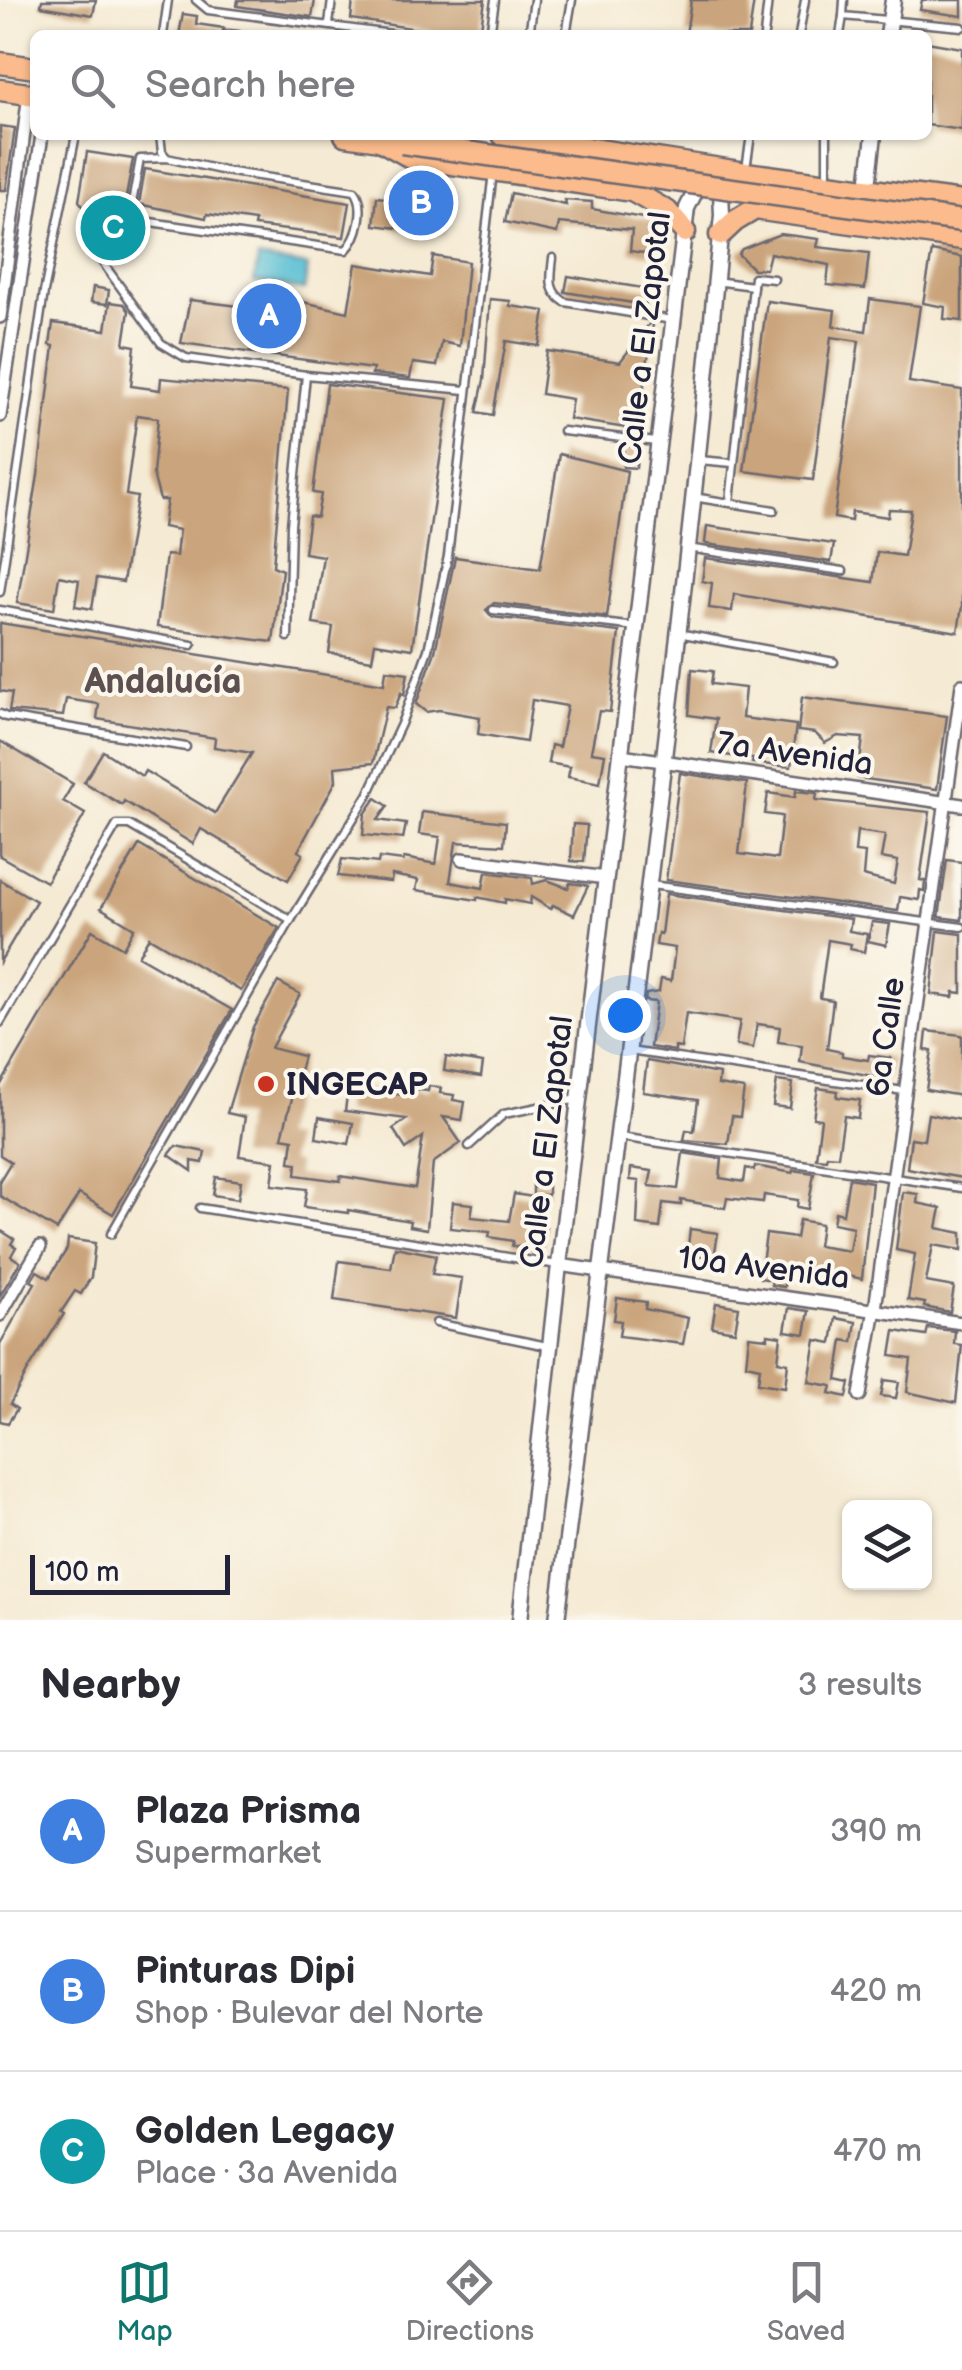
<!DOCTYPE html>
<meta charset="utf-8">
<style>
body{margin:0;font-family:"Balsamiq Sans",sans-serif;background:#f7f7f7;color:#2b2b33}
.controls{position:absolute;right:30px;bottom:30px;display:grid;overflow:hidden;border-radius:15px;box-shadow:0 2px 8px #0004}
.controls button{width:90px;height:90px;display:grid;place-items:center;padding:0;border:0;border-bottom:2px solid #e1e1e2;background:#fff;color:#2b2b33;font:50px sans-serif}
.scale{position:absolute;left:30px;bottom:25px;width:200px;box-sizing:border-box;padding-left:10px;border:5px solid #22223b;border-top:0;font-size:28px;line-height:35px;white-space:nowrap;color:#22223b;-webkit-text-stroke:8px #fbf7ec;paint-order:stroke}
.you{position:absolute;left:625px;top:1015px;width:35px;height:35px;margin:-25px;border:8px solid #fff;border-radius:50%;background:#1a73e8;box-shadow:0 0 0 15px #1a73e833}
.badge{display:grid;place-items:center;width:65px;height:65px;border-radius:50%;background:#0f766e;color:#fff;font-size:32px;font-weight:700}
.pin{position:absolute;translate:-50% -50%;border:5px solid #fff;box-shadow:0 2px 10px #0006}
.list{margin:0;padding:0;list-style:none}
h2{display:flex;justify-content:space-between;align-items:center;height:130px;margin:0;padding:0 40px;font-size:42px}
h2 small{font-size:32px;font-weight:400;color:#7c7c81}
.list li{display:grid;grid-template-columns:65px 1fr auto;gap:30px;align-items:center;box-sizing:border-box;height:160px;padding:0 40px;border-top:2px solid #e1e1e2}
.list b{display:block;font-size:38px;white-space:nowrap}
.list p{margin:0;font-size:32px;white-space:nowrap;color:#7c7c81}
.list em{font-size:32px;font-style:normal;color:#7c7c81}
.icon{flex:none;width:55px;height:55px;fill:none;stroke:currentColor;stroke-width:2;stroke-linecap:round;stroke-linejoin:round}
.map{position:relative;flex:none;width:962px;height:1620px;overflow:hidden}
.search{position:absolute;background:#fff;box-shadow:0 2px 8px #0004;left:30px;right:30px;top:30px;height:110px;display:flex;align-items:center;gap:25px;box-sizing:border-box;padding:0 35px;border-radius:15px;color:#7c7c81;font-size:38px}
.sheet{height:610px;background:#fff}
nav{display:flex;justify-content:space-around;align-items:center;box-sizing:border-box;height:140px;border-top:2px solid #e1e1e2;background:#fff;font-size:28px;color:#7c7c81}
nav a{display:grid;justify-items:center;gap:5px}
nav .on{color:#0f766e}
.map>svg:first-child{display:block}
</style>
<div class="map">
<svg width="962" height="1620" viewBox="0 0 962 1620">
<rect width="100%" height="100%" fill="#fbf7ec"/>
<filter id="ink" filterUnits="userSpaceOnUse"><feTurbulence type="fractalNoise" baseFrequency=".01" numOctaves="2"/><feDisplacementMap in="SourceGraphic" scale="20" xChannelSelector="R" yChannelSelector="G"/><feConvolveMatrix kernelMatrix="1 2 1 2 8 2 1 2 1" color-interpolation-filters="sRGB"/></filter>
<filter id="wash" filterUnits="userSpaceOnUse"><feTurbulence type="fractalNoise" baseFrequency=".0048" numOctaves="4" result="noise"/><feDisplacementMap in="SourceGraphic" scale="40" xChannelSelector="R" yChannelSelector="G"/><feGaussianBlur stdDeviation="2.25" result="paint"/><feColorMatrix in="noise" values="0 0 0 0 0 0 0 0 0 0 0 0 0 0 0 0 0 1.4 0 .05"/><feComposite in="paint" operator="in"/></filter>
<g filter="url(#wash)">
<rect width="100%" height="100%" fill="#f5ead3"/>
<path fill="#56bed3" stroke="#3c7087" stroke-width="2.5" d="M258 258 308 266 304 290 254 282Z"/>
<g id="blocks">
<g fill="#caa47b" fill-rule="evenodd">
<path d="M42 0H96L93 15 41 6Z"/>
<path d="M238 0H315L312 17 237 6Z"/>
<path d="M353 0H485L480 35H457L351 19Z"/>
<path d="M691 0H754L749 35H686Z"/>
<path d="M922 0H962V16L920 10Z"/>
<path d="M183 14 197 16 196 24 224 28 221 35H179Z"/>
<path d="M927 42 962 48V130L927 125Z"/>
<path d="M0 126 15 128 6 190H0Z"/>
<path d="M87 152 133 159 124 208 127 217 121 255 79 201Z"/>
<path d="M145 169 350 203 344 237 254 226 255 221 207 214 206 218 139 204Z"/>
<path d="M511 193 566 205 565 200 592 202V209L654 220 650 254 630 251 632 230 559 223 557 233 505 222Z"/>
<path d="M377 197 448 206 445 234 374 225Z"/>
<path d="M780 234 819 239 817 247 869 253 865 289 827 285 829 265 770 253 766 269H753L738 254 742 249Z"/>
<path d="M932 251 962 257V321L944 319 945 307 923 303Z"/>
<path d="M433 256 468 262 460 346 442 342 437 366 413 363 410 378 372 374 373 369 181 343 190 300 280 311 281 297 348 312 356 264 430 276Z"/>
<path d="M568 276 649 289 645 305 565 292Z"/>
<path d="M93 287 109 290 107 304 91 302Z"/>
<path d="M490 299 510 301V306L545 311 539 346 506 341 493 415 477 412 484 380Z"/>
<path d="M870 299 920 306 909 382 962 390V606L958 632 734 594 732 611 709 608 712 583 702 581 705 558 873 582 877 552 904 556 911 510 889 509 888 517 852 512 851 521 834 518 859 341 831 337 813 480 744 471 767 301 835 310 833 326 866 331Z"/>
<path d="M110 302 124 304 129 311 124 344 135 346 131 386 160 390 161 378 288 390 273 566 282 570 273 642 157 627 166 555 176 556 179 530 163 527 167 500H160L153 474 158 418 137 415 126 495 137 497 123 582 97 578 92 609 75 606 79 580 59 576 54 609 17 603 38 475 54 346 50 345 53 323 106 330Z"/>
<path d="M650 323 653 324 637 433 625 431 626 428 569 419 572 399 541 394 547 351 620 362Z"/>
<path d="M327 384 449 399 412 649 375 643 372 660 329 653 333 627 313 624 323 556 304 553 309 516 317 517 321 494 313 493Z"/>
<path d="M624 445 638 447 636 468 623 467Z"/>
<path d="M559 454 627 471 607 617 494 603 486 610 492 617 619 632 610 712 599 711 591 752 605 754 600 783 568 777 570 767 548 763 551 745 559 747 567 706 532 700 526 742 478 734 480 717 439 710 426 712 416 704 435 652 455 557 540 569Z"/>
<path d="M707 526 834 544 831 562 707 544 705 543Z"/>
<path d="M0 623 384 684 386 670 408 673 404 695 401 693 395 708 386 707 373 763 335 767 336 781 298 851 303 854 288 880 201 829 193 844 124 801 122 805 84 782 103 751 142 776 145 771 215 813 252 753 214 747 215 738 97 719 99 704 66 699 63 716 9 711 12 693 0 691Z"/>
<path d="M692 669 713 671 711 684 745 688 742 718 796 725 791 767 752 763 753 759 711 753 716 719 689 715Z"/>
<path d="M802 697 947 716 937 789 858 778 863 738 838 736 825 743 815 733 798 731Z"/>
<path d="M0 741 73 784 63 801 85 814 46 882 0 856Z"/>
<path d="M680 773 747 783 739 854 777 859 782 816 765 814 768 793 795 797 796 791 817 793 816 800 930 812 920 880 925 881 924 891 920 890 919 900 900 897 898 911 666 880ZM857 831 885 835 881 858 898 861 894 884 863 876 865 853 855 852Z"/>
<path d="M376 798 388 806 378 820 406 824 403 839 363 835 365 814Z"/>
<path d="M422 812 506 822 504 845 456 842 450 882 483 888 486 872 532 878 533 884 547 880 568 888 570 883 585 885 588 886 574 915 553 905 551 909 531 897 530 904 505 899V903L477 897V900L416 890 418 880 392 875 391 882 338 876 342 859 378 863 379 858 403 861 404 858 436 864 440 837 419 834Z"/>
<path d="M573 824 587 825 584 862 571 861Z"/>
<path d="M139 845 279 928 241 991 149 937 138 956 232 1010 113 1214 79 1194 57 1230 0 1196V1180L11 1162 0 1155V1086L92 930 123 948 134 928 101 908Z"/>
<path d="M947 860 962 862V920L939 917Z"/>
<path d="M0 880 36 901 0 962Z"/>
<path d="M666 894 851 919 849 931 867 934 864 952 850 949 851 944 828 940 820 998 833 1000 827 1049 842 1052V1056L868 1060 869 1055 891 1058 888 1079 800 1062 802 1045 778 1042 780 1027 757 1024 753 1048 736 1045 740 1021 686 1013 681 1048 675 1047V1051L650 1047 656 1002 645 1001 646 994 659 992 661 979 671 981 675 948 656 945 658 933 661 934Z"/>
<path d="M872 922 890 924 886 945 868 941Z"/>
<path d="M938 931 962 934V993L954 992 953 997 931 994Z"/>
<path d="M278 982 300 994 271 1048 303 1056 282 1137 293 1139 290 1162 297 1163 296 1175 340 1181V1176L415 1188 423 1137 406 1149 393 1129 407 1119 345 1111 348 1087 412 1096 413 1089 428 1091 429 1086 441 1088 440 1093 454 1095 453 1100 465 1102 462 1120 443 1117 461 1143 433 1163 427 1229 409 1226 410 1221 348 1210V1213L304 1207 307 1189 272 1185 275 1161 239 1156 245 1117 227 1113 253 1027Z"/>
<path d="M927 1031 962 1035V1096L926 1090 932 1051 925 1050Z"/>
<path d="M446 1057 483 1063 481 1077 444 1071Z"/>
<path d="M647 1061 719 1074 718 1085 744 1089 740 1117 732 1116 728 1144 684 1140 686 1130 694 1131 698 1100 643 1092Z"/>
<path d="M777 1081 793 1083 790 1108 773 1106Z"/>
<path d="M818 1088 838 1091 837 1097 860 1100 858 1118 844 1116 838 1156 827 1155 826 1159 816 1158 821 1119 813 1118Z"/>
<path d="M928 1114 962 1120V1178L907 1168 911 1138 924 1140Z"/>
<path d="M319 1117 353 1123 349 1144 316 1138Z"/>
<path d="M176 1146 205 1152 203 1163 192 1161V1171L169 1155Z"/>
<path d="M683 1153 722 1159 720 1178 744 1182 746 1168 754 1170 755 1166 793 1173V1170L814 1173 808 1209 797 1207 798 1200 764 1195 763 1202 727 1198 725 1208 681 1200V1205L663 1203 660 1228 637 1225 639 1181 630 1180 631 1168 652 1171 649 1186 678 1189Z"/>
<path d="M216 1177 241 1181 238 1199 213 1195Z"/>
<path d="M849 1178 872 1182 862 1279 823 1270 822 1275 786 1269 784 1287 771 1285 772 1280 760 1278 766 1234 796 1238 799 1220 821 1224 818 1246 849 1251 853 1227 833 1223 835 1212 843 1214Z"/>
<path d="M533 1181 548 1182V1195H544L539 1224 546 1226 542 1250 512 1246 513 1241 489 1237 490 1232 450 1228 453 1202 473 1204 471 1217 509 1221 514 1194 533 1197Z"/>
<path d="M903 1192 918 1194 917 1203 941 1208 937 1228 962 1233V1250L933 1245 926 1282 954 1287 950 1312 924 1307 925 1303 908 1300 915 1254 896 1250Z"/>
<path d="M690 1229 718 1233 714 1258 687 1254Z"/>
<path d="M0 1230 14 1239 11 1244 16 1247 11 1256 20 1262 0 1296Z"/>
<path d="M68 1239 95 1243 91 1277 81 1294 75 1291 61 1312 64 1314 30 1367 10 1404 17 1409 8 1423 0 1421V1344L35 1283 31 1281 37 1271 49 1278 67 1249Z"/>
<path d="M395 1247 436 1255 432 1274 462 1278 456 1318 334 1300 339 1261 391 1268Z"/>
<path d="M617 1298 646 1302 645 1309 688 1318 683 1344 619 1336 621 1321 614 1320Z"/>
<path d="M716 1303 739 1307 735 1331 712 1327Z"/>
<path d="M789 1308 809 1311 805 1334 785 1331Z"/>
<path d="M836 1318 856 1322 853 1342 843 1340 837 1380 850 1383 847 1397 830 1393 832 1386 809 1382 816 1340 832 1343Z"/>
<path d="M928 1328 955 1331 954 1344 962 1345 956 1403 907 1392 911 1359 891 1356 895 1331 926 1336Z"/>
<path d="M768 1334 781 1336 778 1361 788 1363 785 1387 758 1383 760 1367 746 1364 749 1336 768 1338Z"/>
<path d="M884 1380 899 1382 896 1398 881 1396Z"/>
</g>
</g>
</g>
<g filter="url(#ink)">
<use href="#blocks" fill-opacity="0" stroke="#6c6870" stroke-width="2.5"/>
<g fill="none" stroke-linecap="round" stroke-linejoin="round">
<g stroke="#6c6870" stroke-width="11">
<g id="service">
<path d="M196 0 208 10 399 35"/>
<path d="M844 0 843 16 962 27"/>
<path d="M329 24 332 0"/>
<path d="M228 34 238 35"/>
<path d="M163 35 168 0"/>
<path d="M490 35 495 0"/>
<path d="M529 35 534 0"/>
<path d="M566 35 572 0"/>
<path d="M764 35 768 0"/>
<path d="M799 35 805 0"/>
<path d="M840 35 843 16"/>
<path d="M160 135 162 152 167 158 225 171 355 191C366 206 359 237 346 250L136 220 131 209 140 159 167 158"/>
<path d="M747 162 751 135"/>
<path d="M827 172V135"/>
<path d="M95 252 161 343 186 358 306 375 466 390"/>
<path d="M553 258C551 278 547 291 565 302L672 320"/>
<path d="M715 281 753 286"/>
<path d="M563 431 656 442"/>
<path d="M699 460 733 463"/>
<path d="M693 497 774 510"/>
<path d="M730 502 754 277 774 279"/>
<path d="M687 548 843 571"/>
<path d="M0 592 44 292 76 135"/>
<path d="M0 610 192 645"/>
<path d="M493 610 636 627"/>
<path d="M678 633 834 662"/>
<path d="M288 637 291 525 306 375"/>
<path d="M0 714 6 717 186 747"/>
<path d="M651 885 962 927"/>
<path d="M0 1023 117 825H129L291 920"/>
<path d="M629 1051 904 1091"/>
<path d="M620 1137 962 1188"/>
<path d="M469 1146 504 1114 578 1099"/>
<path d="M200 1208 558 1265"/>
<path d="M111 1234 291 920 368 795 401 724 428 650 448 556 493 172"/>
<path d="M436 1323 547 1346"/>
</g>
</g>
<g stroke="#6c6870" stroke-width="16">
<g id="minor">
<path d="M0 317 29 94"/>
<path d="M0 416 42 135"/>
<path d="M621 755 962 805"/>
<path d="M462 859 606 878"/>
<path d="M559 1265 962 1323"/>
<path d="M0 1315 40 1247"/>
<path d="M860 1395 875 1309 962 685"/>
</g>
</g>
<g stroke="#6c6870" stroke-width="19">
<g id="tertiary">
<path d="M888 35 893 0"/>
<path d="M869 178 874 135"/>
<path d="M520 1620 559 1265 687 208 701 180"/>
<path d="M557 1620C615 1152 678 685 722 215L721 193 716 182"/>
</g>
</g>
<g stroke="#6c6870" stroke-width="25">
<g id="trunk">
<path d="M0 63 35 68"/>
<path d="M0 90 35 95"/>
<path d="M345 135 387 141"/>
<path d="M503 135 746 173 962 202"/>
<path d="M378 139 412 158 632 191 667 211 685 232"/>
<path d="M720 235 735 221 755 209 962 239"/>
</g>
</g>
<use href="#service" stroke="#fff" stroke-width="6"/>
<use href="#minor" stroke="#fff" stroke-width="11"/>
<use href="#tertiary" stroke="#fff" stroke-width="14"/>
<use href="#trunk" stroke="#fbbb8c" stroke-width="20"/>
<g stroke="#6c6870" stroke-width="25" stroke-linecap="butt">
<path id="trunk-bridge" d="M402 143 962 221"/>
</g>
<use href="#trunk-bridge" stroke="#fbbb8c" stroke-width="20"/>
</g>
</g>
<circle fill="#c8321e" stroke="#fbf7ec" stroke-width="4" cx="266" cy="1084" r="10"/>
<g text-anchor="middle" stroke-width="8" stroke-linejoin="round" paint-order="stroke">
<g font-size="32" fill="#22223b" stroke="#fbf7ec">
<text transform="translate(644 338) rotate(-83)" y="11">Calle a El Zapotal</text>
<text transform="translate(795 753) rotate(8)" y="11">7a Avenida</text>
<text transform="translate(885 1037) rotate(-82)" y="11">6a Calle</text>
<text transform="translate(546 1142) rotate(-83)" y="11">Calle a El Zapotal</text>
<text transform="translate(764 1267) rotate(7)" y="11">10a Avenida</text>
</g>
<g font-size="32" font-weight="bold" fill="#22223b" stroke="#fbf7ec" text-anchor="start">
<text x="286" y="1095">INGECAP</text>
</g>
<g font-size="35" font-weight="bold" fill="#5d5051" stroke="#fbf7ec">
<text x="163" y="693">Andalucía</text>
</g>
</g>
</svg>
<div class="controls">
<button><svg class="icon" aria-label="layers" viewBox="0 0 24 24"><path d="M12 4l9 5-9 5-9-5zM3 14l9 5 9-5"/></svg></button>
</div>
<div class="scale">100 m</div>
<div class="you"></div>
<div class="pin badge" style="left:269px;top:316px;background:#3f7fe0">A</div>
<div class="pin badge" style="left:421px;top:203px;background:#3f7fe0">B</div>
<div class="pin badge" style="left:113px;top:228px;background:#0f9aa8">C</div>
<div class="search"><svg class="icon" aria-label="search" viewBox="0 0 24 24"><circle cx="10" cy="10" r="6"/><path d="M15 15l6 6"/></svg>Search here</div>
</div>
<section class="sheet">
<h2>Nearby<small>3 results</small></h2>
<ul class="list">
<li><span class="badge" style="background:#3f7fe0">A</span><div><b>Plaza Prisma</b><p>Supermarket</p></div><em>390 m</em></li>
<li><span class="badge" style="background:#3f7fe0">B</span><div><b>Pinturas Dipi</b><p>Shop · Bulevar del Norte</p></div><em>420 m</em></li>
<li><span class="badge" style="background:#0f9aa8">C</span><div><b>Golden Legacy</b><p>Place · 3a Avenida</p></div><em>470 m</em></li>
</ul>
</section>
<nav>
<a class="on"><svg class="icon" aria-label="map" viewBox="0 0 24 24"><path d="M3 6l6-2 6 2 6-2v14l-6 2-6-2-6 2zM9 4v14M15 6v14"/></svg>Map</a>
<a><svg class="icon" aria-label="directions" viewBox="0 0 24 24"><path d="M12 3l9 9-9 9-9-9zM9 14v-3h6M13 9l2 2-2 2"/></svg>Directions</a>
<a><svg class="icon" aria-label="saved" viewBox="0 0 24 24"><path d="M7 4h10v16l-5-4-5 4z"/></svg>Saved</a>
</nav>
